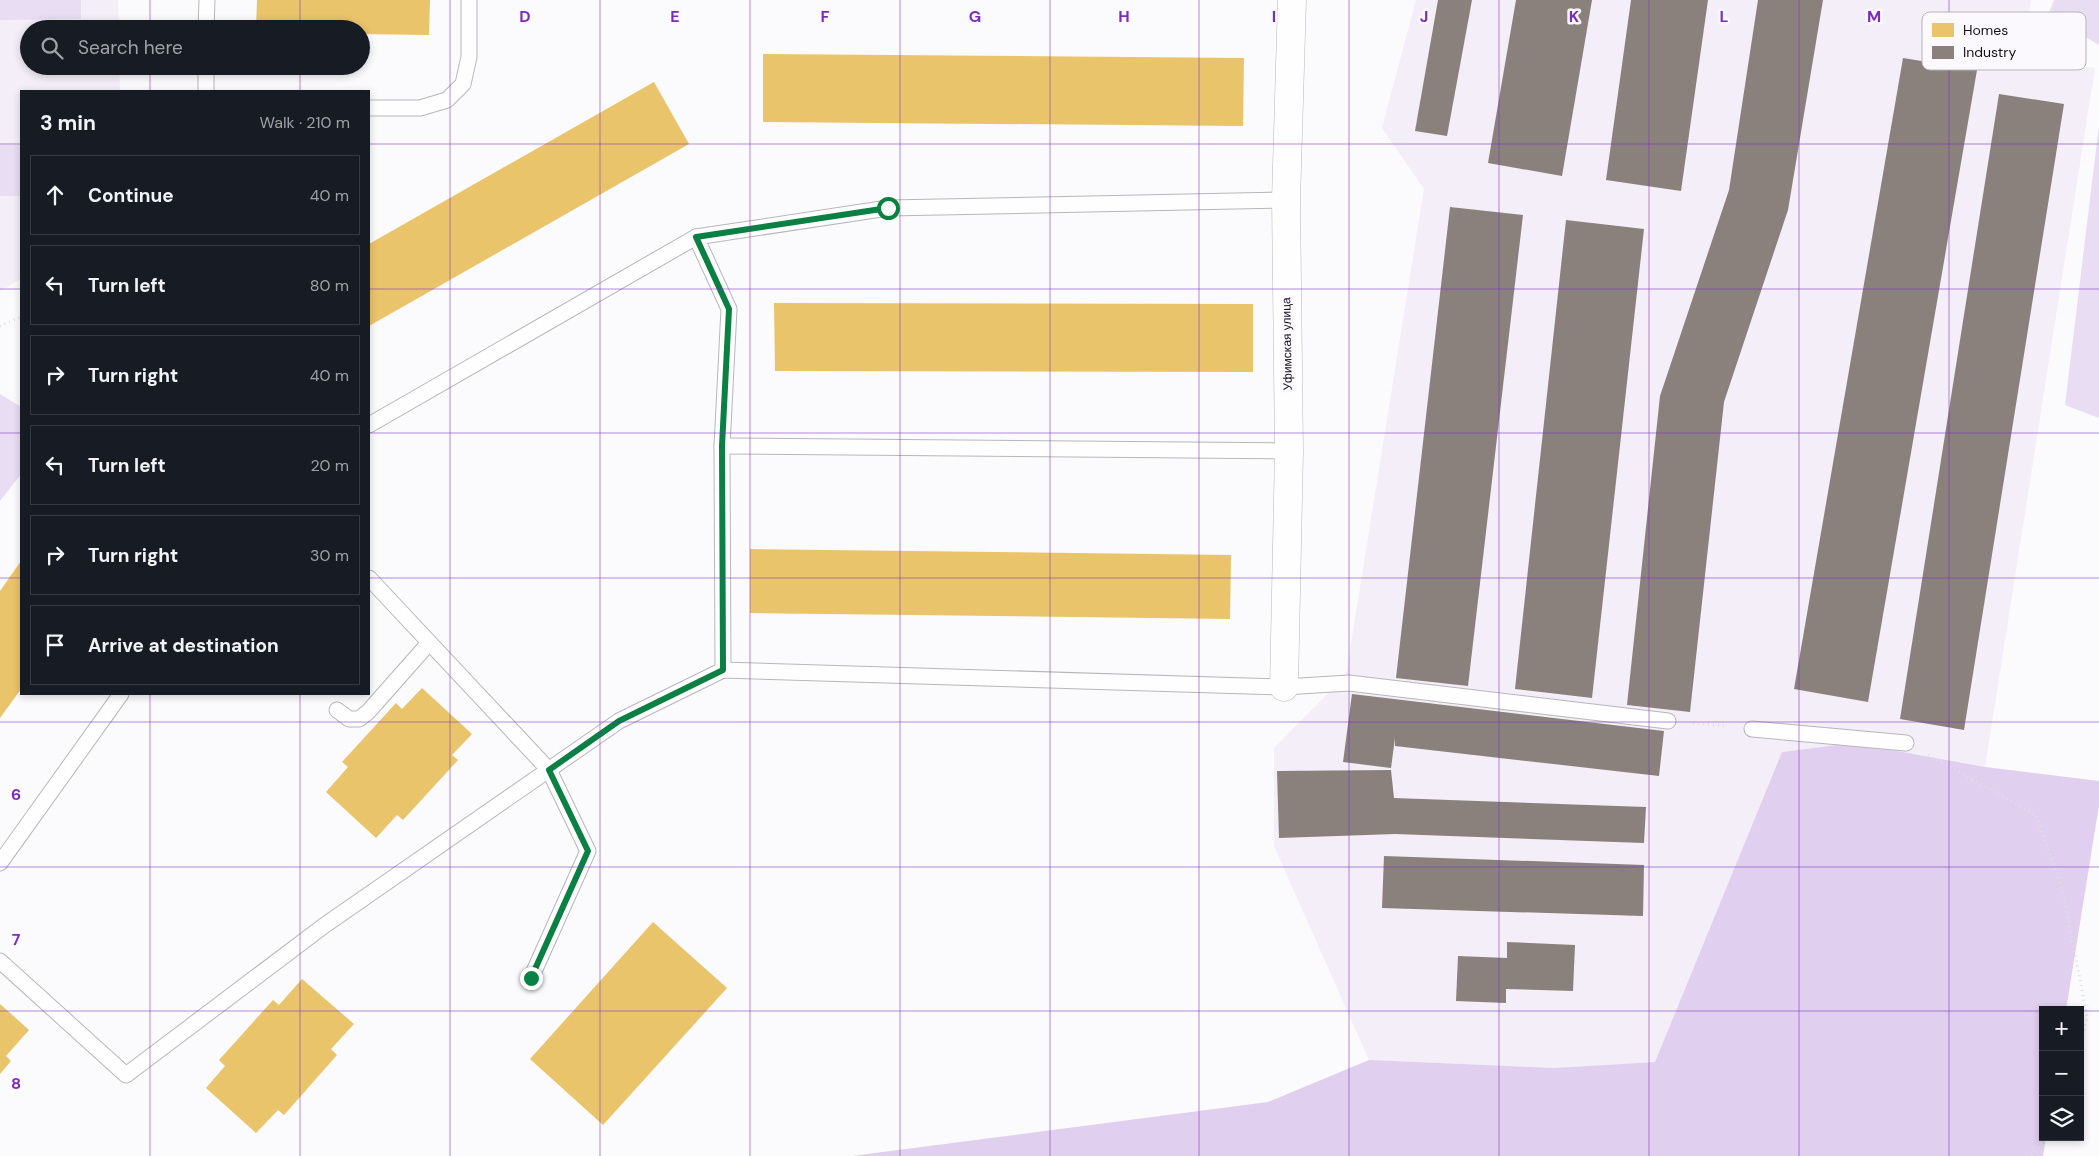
<!DOCTYPE html>
<meta charset="utf-8">
<style>
body{margin:0;font-family:"DM Sans",sans-serif;background:#20242c;color:#f1f3f6}
.controls{position:absolute;right:15px;bottom:15px;display:grid;overflow:hidden;border-radius:0px;box-shadow:0 2px 8px #0003}
.controls button{width:45px;height:45px;display:grid;place-items:center;padding:0;border:0;border-bottom:1px solid #363941;background:#171b24;color:#f1f3f6;font:25px sans-serif}
.stop{position:absolute;width:15px;height:15px;margin:-11px;border:4px solid #0b8043;border-radius:50%;background:#fff}
.stop.end{background:#0b8043;border-color:#fff;box-shadow:0 1px 5px #0008}
.list{margin:0;padding:0;list-style:none}
h2{display:flex;justify-content:space-between;align-items:center;height:65px;margin:0;padding:0 20px;font-size:21px}
h2 small{font-size:16px;font-weight:400;color:#9ea1a6}
.list li{display:grid;grid-template-columns:32px 1fr auto;gap:15px;align-items:center;box-sizing:border-box;height:80px;margin:0 10px 10px;padding:0 10px;border:1px solid #363941;border-radius:0px}
.list b{display:block;font-size:19px;white-space:nowrap}
.list em{font-size:16px;font-style:normal;color:#9ea1a6}
.icon{flex:none;width:28px;height:28px;fill:none;stroke:currentColor;stroke-width:2;stroke-linecap:round;stroke-linejoin:round}
.map{position:relative;flex:none;width:2099px;height:1156px;overflow:hidden}
.search{position:absolute;background:#171b24;box-shadow:0 2px 8px #0003;left:20px;top:20px;width:350px;height:55px;display:flex;align-items:center;gap:12px;box-sizing:border-box;padding:0 18px;border-radius:28px;color:#9ea1a6;font-size:19px}
.panel{position:absolute;background:#171b24;box-shadow:0 2px 8px #0003;left:20px;top:90px;width:350px;height:605px;border-radius:0px}
.map>svg:first-child{display:block}
</style>
<div class="map">
<svg width="2099" height="1156" viewBox="0 0 2099 1156">
<rect width="100%" height="100%" fill="#fbfafc"/>
<g fill="#f3eef7">
<path d="M0 0H118L119 29H29V66H119L120 91H21V279L0 291Z"/>
<path d="M1416 0H2031L2021 59 2095 68 1985 767 1854 743 1782 752 1655 1062 1554 1068 1369 1060 1274 846V748L1346 675 1424 189 1382 128Z"/>
</g>
<g fill="#e9ddf3">
<path d="M0 0H81V19L0 20Z"/>
<path d="M2054 0H2099V45L2048 15Z"/>
<path d="M2099 125V418L2065 405Z"/>
<rect x="0" y="145" width="21" height="51"/>
<path d="M0 394 21 407V474L0 501Z"/>
</g>
<path fill="#e0cfee" d="M1853 743 1985 767 2099 781V805L2066 1010H2043V1137H2046L2043 1156H852L1268 1102 1369 1060 1554 1068 1655 1062 1782 752Z"/>
<g fill="#e9c46a">
<path d="M257 0H430L429 35 361 34V29H256Z"/>
<path d="M763 54 1244 58 1243 126 763 122Z"/>
<path d="M654 82 689 144 369 326V244Z"/>
<path d="M774 303 1253 304V372L775 371Z"/>
<path d="M750 549 1231 555 1230 619 750 613Z"/>
<path d="M21 561V689L0 718V591Z"/>
<path d="M422 688 472 734 452 755 458 760 403 820 397 815 376 838 326 792 348 767 342 762 396 703 402 709Z"/>
<path d="M653 922 727 988 603 1125 530 1059Z"/>
<path d="M302 979 354 1024 331 1049 337 1055 284 1115 278 1110 256 1133 206 1088 225 1066 219 1060 273 1000 279 1005Z"/>
<path d="M0 1004 29 1030 6 1056 11 1061 0 1074Z"/>
</g>
<g fill="#8a817c">
<path d="M1438 0H1472L1447 136 1415 131Z"/>
<path d="M1516 0H1592L1562 176 1488 163Z"/>
<path d="M1631 0H1708L1681 191 1606 180Z"/>
<path d="M1758 0H1823L1788 210 1724 402 1690 712 1627 705 1660 396 1729 190Z"/>
<path d="M1903 58 1977 70 1868 702 1794 689Z"/>
<path d="M1999 94 2064 104 1964 730 1900 719Z"/>
<path d="M1450 207 1523 215 1468 686 1396 678Z"/>
<path d="M1566 220 1644 229 1592 698 1515 689Z"/>
<path d="M1352 694 1664 731 1659 776 1395 746V738L1391 768 1343 762Z"/>
<path d="M1391 770 1394 798 1646 807 1644 843 1395 834 1279 838 1277 771Z"/>
<path d="M1384 856 1644 865 1643 916 1382 908Z"/>
<path d="M1507 942 1575 945 1573 991 1506 989V1003L1456 1001 1458 956 1507 958Z"/>
</g>
<g fill="none" stroke-linecap="round" stroke-linejoin="round">
<g stroke="#b8b6ba" stroke-width="17">
<g id="service">
<path d="M206 29 207 0"/>
<path d="M206 91V66"/>
<path d="M369 108H420L447 100 463 84 469 57V0"/>
<path d="M696 237 729 309 722 446 723 670"/>
<path d="M369 425 696 237 888 208 1286 200"/>
<path d="M722 446 1289 451"/>
<path d="M369 578 549 770 588 851 531 978"/>
<path d="M337 710 349 719H359L368 712 429 643"/>
<path d="M1752 729 1906 743"/>
<path d="M0 863 121 694"/>
<path d="M0 961 126 1075 325 925 619 721 723 670 1284 687 1349 683 1668 721"/>
</g>
</g>
<g stroke="#b8b6ba" stroke-width="29">
<path id="minor" d="M1284 687 1289 451 1286 200 1292 0"/>
</g>
<g stroke="#e0e0e0" stroke-width="3" stroke-dasharray="1 4" stroke-linecap="butt">
<path d="M0 326 21 317"/>
<path d="M1693 723 1727 726"/>
<path d="M1928 755 2036 815 2063 891 2087 1017 2080 1049"/>
<path d="M2032 1156 2047 1137"/>
</g>
<use href="#service" stroke="#fefeff" stroke-width="15"/>
<use href="#minor" stroke="#fefeff" stroke-width="28"/>
</g>
<g fill="none" stroke-linecap="round" stroke-linejoin="round">
<path stroke="#0b8043" stroke-width="6" d="M531 978 588 851 549 770 619 721 723 670 722 446 729 309 696 237 888 208"/>
</g>
<path fill="none" stroke="#7b2cbf" stroke-width="1" stroke-opacity="0.55" d="M150 0V29M300 0V29M450 0V1156M600 0V1156M750 0V1156M900 0V1156M1050 0V1156M1199 0V1156M1349 0V1156M1499 0V1156M1649 0V1156M1799 0V1156M1949 0V1156M150 66V91M300 66V91M0 144H21M369 144H2099M0 289H21M369 289H2099M0 433H21M369 433H2099M0 578H21M369 578H2099M150 694V1156M300 694V1156M0 722H2099M0 867H2099M0 1011H2043M2080 1011H2099"/>
<g text-anchor="middle" stroke-width="5" stroke-linejoin="round" paint-order="stroke">
<g font-size="12" fill="#131016" stroke="#fbf9fd">
<text transform="translate(1287 344) rotate(-91)" y="4">Уфимская улица</text>
</g>
</g>
<rect x="1922" y="12" width="164" height="58" rx="8" fill="#fbf9fd" stroke="#b5b3b8" stroke-width="1"/>
<rect x="1932" y="23" width="22" height="14" fill="#e9c46a"/>
<rect x="1932" y="46" width="22" height="13" fill="#8a817c"/>
<g font-size="14" fill="#131016">
<text x="1963" y="35">Homes</text>
<text x="1963" y="57">Industry</text>
</g>
<g font-size="16" text-anchor="middle" font-weight="bold" fill="#7b2cbf" stroke="#fbf9fd" stroke-width="5" stroke-linejoin="round" paint-order="stroke">
<text x="525" y="22">D</text>
<text x="675" y="22">E</text>
<text x="825" y="22">F</text>
<text x="975" y="22">G</text>
<text x="1124" y="22">H</text>
<text x="1274" y="22">I</text>
<text x="1424" y="22">J</text>
<text x="1574" y="22">K</text>
<text x="1724" y="22">L</text>
<text x="1874" y="22">M</text>
<text x="16" y="800">6</text>
<text x="16" y="945">7</text>
<text x="16" y="1089">8</text>
</g>
</svg>
<div class="controls">
<button>+</button>
<button>−</button>
<button><svg class="icon" aria-label="layers" viewBox="0 0 24 24"><path d="M12 4l9 5-9 5-9-5zM3 14l9 5 9-5"/></svg></button>
</div>
<div class="stop" style="left:888px;top:208px"></div>
<div class="stop end" style="left:531px;top:978px"></div>
<div class="search"><svg class="icon" aria-label="search" viewBox="0 0 24 24"><circle cx="10" cy="10" r="6"/><path d="M15 15l6 6"/></svg>Search here</div>
<section class="panel">
<h2>3 min<small>Walk · 210 m</small></h2>
<ul class="list">
<li><svg class="icon" aria-label="ahead" viewBox="0 0 24 24"><path d="M12 20V5M6 11l6-6 6 6"/></svg><div><b>Continue</b></div><em>40 m</em></li>
<li><svg class="icon" aria-label="left" viewBox="0 0 24 24"><path d="M17 20v-9H6M10 6l-5 5 5 5"/></svg><div><b>Turn left</b></div><em>80 m</em></li>
<li><svg class="icon" aria-label="right" viewBox="0 0 24 24"><path d="M7 20v-9h11M14 6l5 5-5 5"/></svg><div><b>Turn right</b></div><em>40 m</em></li>
<li><svg class="icon" aria-label="left" viewBox="0 0 24 24"><path d="M17 20v-9H6M10 6l-5 5 5 5"/></svg><div><b>Turn left</b></div><em>20 m</em></li>
<li><svg class="icon" aria-label="right" viewBox="0 0 24 24"><path d="M7 20v-9h11M14 6l5 5-5 5"/></svg><div><b>Turn right</b></div><em>30 m</em></li>
<li><svg class="icon" aria-label="arrive" viewBox="0 0 24 24"><path d="M6 21V4h12l-3 4 3 4H6"/></svg><div><b>Arrive at destination</b></div></li>
</ul>
</section>
</div>
